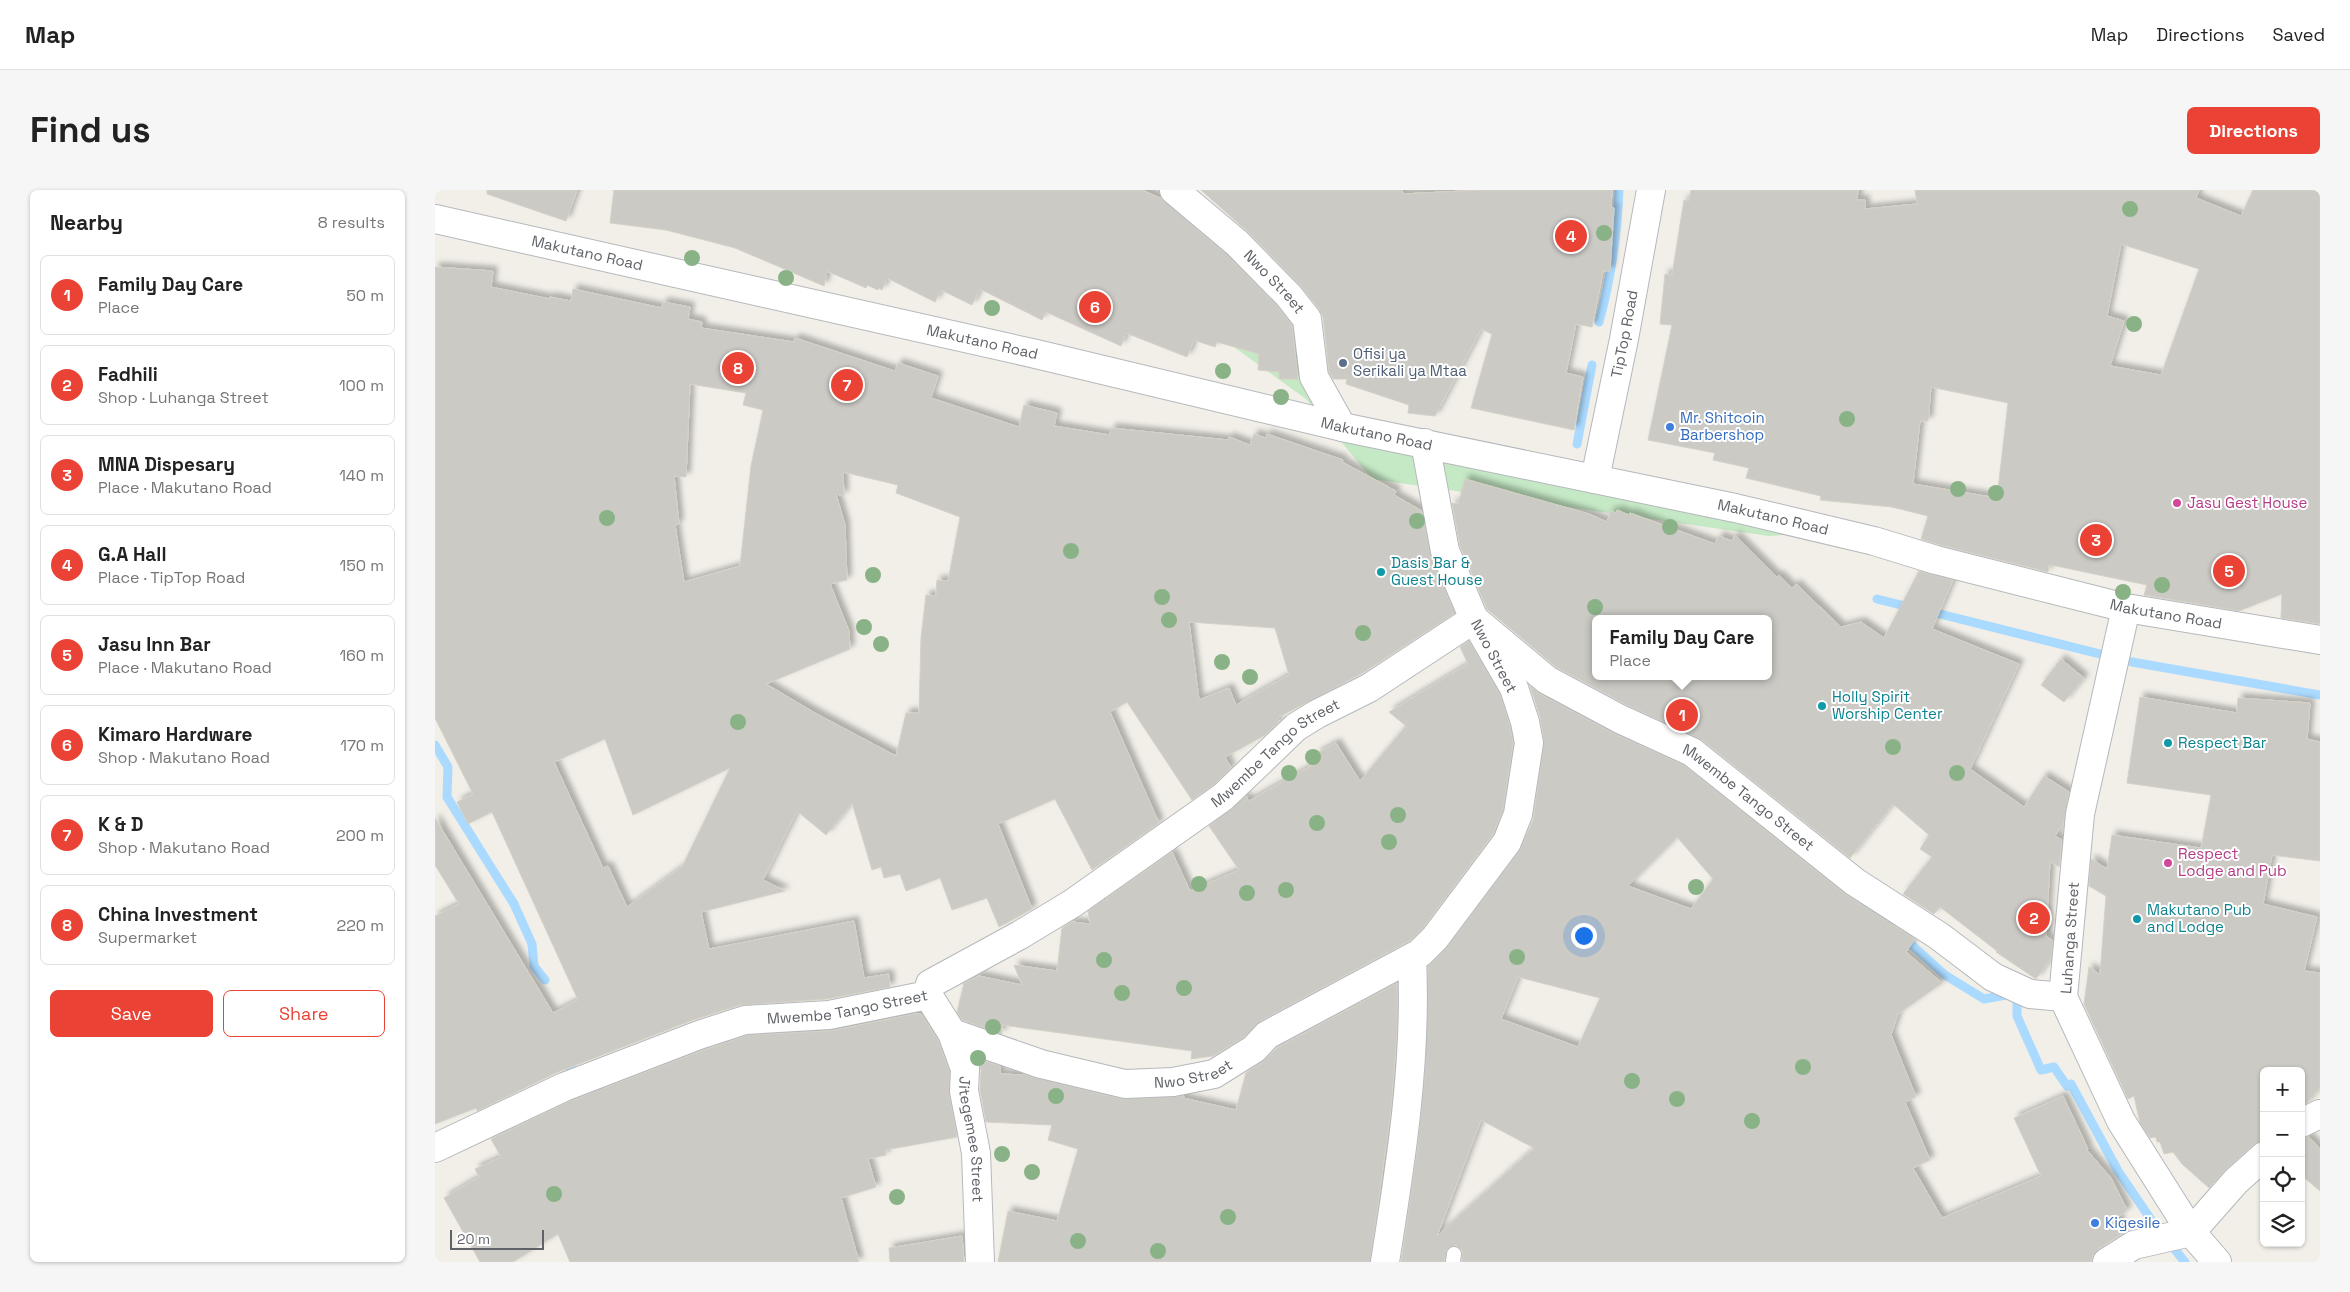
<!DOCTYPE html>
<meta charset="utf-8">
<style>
body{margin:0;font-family:"Space Grotesk",sans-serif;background:#f6f6f6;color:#222}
.controls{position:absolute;right:15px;bottom:15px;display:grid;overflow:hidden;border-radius:8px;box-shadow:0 1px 4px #0004}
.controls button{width:45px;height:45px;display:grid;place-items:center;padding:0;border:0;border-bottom:1px solid #e0e0e0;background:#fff;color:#222;font:25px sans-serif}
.scale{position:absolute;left:15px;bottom:12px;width:94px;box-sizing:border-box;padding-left:5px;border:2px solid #5f6368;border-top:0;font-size:14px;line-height:18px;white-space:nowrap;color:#5f6368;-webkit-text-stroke:4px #fff;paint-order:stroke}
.you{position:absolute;left:1148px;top:745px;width:18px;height:18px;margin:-12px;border:4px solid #fff;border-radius:50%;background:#1a73e8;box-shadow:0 0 0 8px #1a73e833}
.badge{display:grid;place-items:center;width:32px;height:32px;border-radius:50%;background:#ea4335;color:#fff;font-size:16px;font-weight:700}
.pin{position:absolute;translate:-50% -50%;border:2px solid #fff;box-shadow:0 1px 5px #0006}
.popup{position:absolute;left:1157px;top:425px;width:180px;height:65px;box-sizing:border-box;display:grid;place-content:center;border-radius:8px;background:#fff;filter:drop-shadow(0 1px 4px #0005);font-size:16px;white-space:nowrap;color:#767676}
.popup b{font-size:19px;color:#222}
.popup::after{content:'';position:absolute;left:50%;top:100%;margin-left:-10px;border:10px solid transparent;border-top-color:#fff}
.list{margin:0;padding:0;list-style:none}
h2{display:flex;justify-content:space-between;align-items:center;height:65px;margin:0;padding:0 20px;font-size:21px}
h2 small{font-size:16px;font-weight:400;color:#767676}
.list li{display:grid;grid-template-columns:32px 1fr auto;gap:15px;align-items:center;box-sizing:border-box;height:80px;margin:0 10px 10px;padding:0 10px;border:1px solid #e0e0e0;border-radius:8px}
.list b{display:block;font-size:19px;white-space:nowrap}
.list p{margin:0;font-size:16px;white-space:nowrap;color:#767676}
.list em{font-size:16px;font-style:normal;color:#767676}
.actions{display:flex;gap:10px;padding:15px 20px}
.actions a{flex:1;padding:11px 0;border:1px solid #ea4335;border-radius:8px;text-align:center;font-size:18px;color:#ea4335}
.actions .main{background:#ea4335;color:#fff}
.icon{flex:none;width:28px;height:28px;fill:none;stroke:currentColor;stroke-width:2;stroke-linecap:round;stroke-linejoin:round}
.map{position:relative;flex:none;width:1885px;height:1072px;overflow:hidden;border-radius:8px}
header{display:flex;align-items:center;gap:30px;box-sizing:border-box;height:70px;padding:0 25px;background:#fff;border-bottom:1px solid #e0e0e0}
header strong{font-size:24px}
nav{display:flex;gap:28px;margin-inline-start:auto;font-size:18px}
.intro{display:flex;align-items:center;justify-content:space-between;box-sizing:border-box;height:120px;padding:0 30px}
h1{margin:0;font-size:35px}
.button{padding:12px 22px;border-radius:8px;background:#ea4335;color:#fff;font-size:18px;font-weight:700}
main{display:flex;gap:30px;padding:0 30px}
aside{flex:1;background:#fff;border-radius:8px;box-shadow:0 1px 4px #0004}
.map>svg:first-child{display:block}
</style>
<header>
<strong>Map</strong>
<nav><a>Map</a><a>Directions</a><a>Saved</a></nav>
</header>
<div class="intro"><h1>Find us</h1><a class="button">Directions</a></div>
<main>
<aside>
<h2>Nearby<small>8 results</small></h2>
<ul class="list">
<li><span class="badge">1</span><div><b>Family Day Care</b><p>Place</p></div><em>50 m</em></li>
<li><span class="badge">2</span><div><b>Fadhili</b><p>Shop · Luhanga Street</p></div><em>100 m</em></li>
<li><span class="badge">3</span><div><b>MNA Dispesary</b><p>Place · Makutano Road</p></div><em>140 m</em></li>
<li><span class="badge">4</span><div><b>G.A Hall</b><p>Place · TipTop Road</p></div><em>150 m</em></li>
<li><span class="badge">5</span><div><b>Jasu Inn Bar</b><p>Place · Makutano Road</p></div><em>160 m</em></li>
<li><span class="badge">6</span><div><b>Kimaro Hardware</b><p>Shop · Makutano Road</p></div><em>170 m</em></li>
<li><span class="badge">7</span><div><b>K &amp; D</b><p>Shop · Makutano Road</p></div><em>200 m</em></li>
<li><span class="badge">8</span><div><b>China Investment</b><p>Supermarket</p></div><em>220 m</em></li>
</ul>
<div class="actions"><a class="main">Save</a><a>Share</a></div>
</aside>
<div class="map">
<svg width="1885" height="1072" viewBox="0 0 1885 1072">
<defs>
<filter id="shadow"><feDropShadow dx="4.5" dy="-4.5" stdDeviation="2.5" flood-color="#0004"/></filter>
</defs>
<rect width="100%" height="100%" fill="#f1efe8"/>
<path fill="#c5e8c5" d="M582 0 852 141 880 199 897 228 1362 344 1334 346 937 289 871 209Z"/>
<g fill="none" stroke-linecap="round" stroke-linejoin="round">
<g stroke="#aadaff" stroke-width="9">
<path d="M1164 132C1176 89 1182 45 1184 0"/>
<path d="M1142 254 1157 175"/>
<path d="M1442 409 1478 418"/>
<path d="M1493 421 1697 472 1885 505"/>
<path d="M0 555 13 577 12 607 79 714 97 754 99 776 110 790"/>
<path d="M1431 713 1455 735"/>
<path d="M1468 747 1510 785 1549 809 1582 803V826L1606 880 1619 877 1632 896 1636 894 1683 981 1719 1034 1750 1072"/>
<path d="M132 866 134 877 166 902 167 910"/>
</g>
</g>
<g fill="#cccac5" stroke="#d6d1c6" fill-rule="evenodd" filter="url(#shadow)">
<path d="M52 0H142L131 31 52 4Z"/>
<path d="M179 0H707L727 9 791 64 842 116 857 135 863 189H844V182L823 180 824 164 782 152 780 157 759 150 752 167 691 143 686 156 611 122 607 130 545 99 537 115 506 100 500 112 452 88 447 100 444 98 443 100 432 95 431 98 392 81 389 96 300 58 231 40 175 33Z"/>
<path d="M766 0H967L968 4 1049 0H1177L1176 17 1179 18 1175 81H1168L1157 137 1141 134 1131 183 1148 187 1139 240 1036 218 1057 144 1046 139 1000 226 973 223 974 215 911 194 912 189H898L894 182 888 127 884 119 865 95 813 42Z"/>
<path d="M1256 0H1423L1422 10H1430V19L1482 14 1480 0H1764L1761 8 1806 26 1818 0H1885V434L1846 428 1847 404 1804 421 1709 405 1712 395 1616 375H1614L1613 382 1505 355 1486 349 1493 326 1457 317 1385 310 1386 306 1311 288 1314 278 1278 270 1280 263 1213 250 1237 135 1225 134 1230 84 1237 85 1249 10 1254 11ZM1686 54 1764 79 1726 185 1675 176 1689 131 1672 126ZM1496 197 1573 213 1562 308 1478 294 1485 231H1493Z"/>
<path d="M0 77 58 81 56 97 115 109V107L136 111 138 99 227 118 228 112 255 117 253 129 267 132 266 138 359 152 360 148 460 181 463 173 503 186 496 208 584 237 589 215 622 223 619 236 675 245 676 238 793 250 794 247 815 255 819 244 831 248 832 244 908 270 907 272 961 301 959 305 987 321 996 367 1020 423 926 484 842 528 844 531 830 545 790 567 796 578 778 595 757 610 692 512 675 522 724 633 657 680 620 609 563 634 597 719 564 737 552 708 517 720 505 688 471 701 465 684 449 688 446 677 437 680 417 613 391 645 362 621 328 690 350 701 266 722 274 759 419 731 429 788 454 784 455 797 392 809 305 815 258 830 123 882 42 921 41 918 0 934V726L24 714 0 675V628L118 823 143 810 57 622 33 634 22 612 38 604 0 528ZM255 194 311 203 308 215 328 220 316 276 305 376 249 392 240 335 244 334 239 286 251 287ZM408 282 463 295 461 303 525 327 513 391 502 390 501 406 491 405 486 448 484 523H471L461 566 380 523 331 494 415 459 414 441 395 394 412 390 410 335 401 304 409 306ZM754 432 840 438 854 485 801 515 794 498 764 510ZM170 549 198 625 295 578 247 677 192 717 173 676 168 678 119 572Z"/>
<path d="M1030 289 1154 324 1172 332 1176 321 1181 323 1182 320 1194 325 1195 323 1280 354 1284 346 1297 351 1300 345 1342 387 1344 385 1357 398 1361 394 1406 437 1426 432 1449 448 1484 381 1518 390 1497 439 1584 474 1535 579 1589 617 1609 586 1634 602 1628 634 1620 646 1627 650 1624 677 1615 671 1611 746 1618 751 1616 768 1601 789 1561 762 1562 761 1505 717 1499 724 1468 704 1497 667 1485 659 1494 645 1458 614 1415 668 1267 550 1192 515 1121 477 1052 419 1025 356 1017 313 1023 314ZM1161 429H1333V486H1161Z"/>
<path d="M1034 451 1065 504 1075 536 1078 553 1068 620 1058 644 988 738 976 750 825 831 809 847 778 866 756 869 757 861 567 835V844L527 830 522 822 529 793 544 786 587 795 579 775 622 781 627 738 637 732 655 734 653 721 667 711 673 710 672 708 737 662 755 701 804 680 774 636 811 606 814 611 885 571 881 564 901 553 925 591 971 536 954 522 1033 474 1025 457Z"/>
<path d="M1626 469 1649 488 1629 512 1606 495Z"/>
<path d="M1095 496 1105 504 1178 543 1249 575 1410 704 1480 749 1471 762 1507 793 1463 824 1456 845 1481 907 1470 912 1495 970 1478 978 1507 1028 1606 986 1579 928 1628 906 1653 959H1651L1676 988 1692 1020 1682 1028 1691 1041 1663 1059 1658 1064 1656 1072H1027V1060L1020 1055 1012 1059 1009 1072H966L982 961 990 884 993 776 1012 757 1084 661 1098 630 1109 550 1105 527ZM1242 647 1278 689 1256 719 1193 696ZM1083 787 1165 808 1143 857 1066 829ZM1046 930 1099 958 1002 1046Z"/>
<path d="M1705 507 1802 523 1803 508 1875 513 1872 549 1885 552V671L1837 665 1828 714 1882 727 1869 781 1885 783V897L1872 913 1866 916V881H1829V951L1819 954 1791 979 1774 998 1747 974 1738 962 1729 964 1725 952H1722L1721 947 1715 948 1705 933 1699 906 1693 909 1649 814 1654 777 1665 785 1671 706 1654 696 1656 669 1672 679 1677 645 1766 658 1776 605 1692 593Z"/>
<path d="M962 793V844L956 919 935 1072H563L573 1021 622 1031 643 959 613 950 617 935 551 932 545 900 546 880 543 869 565 876V884L590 885 686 909 749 906 748 908 801 920 811 883 827 872 842 858Z"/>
<path d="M480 824H486L503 850 514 881V904L522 947 450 960 451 965 433 969 441 997 406 1008 424 1072H135L123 1044 78 1072H45L9 1008 44 987 40 979 66 967 56 949 135 911 269 860 313 845 395 841Z"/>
<path d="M1874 947 1885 959V1001L1866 985V948Z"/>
<path d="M527 1046 529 1072H455L454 1058Z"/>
</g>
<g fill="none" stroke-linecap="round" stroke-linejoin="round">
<g stroke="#b5b8bc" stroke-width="16">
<path id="service" d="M1018 1072 1019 1064"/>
</g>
<g stroke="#b5b8bc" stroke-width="30">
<g id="minor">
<path id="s1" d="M739 0 802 53 854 106 872 129 879 187 907 237"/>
<path id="s2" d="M1160 289 1189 149 1216 0"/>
<path id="s3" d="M493 805 517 843 530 879 529 901 541 963 545 1072"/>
<path id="s4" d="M517 843 606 874 690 894 738 892 779 884 819 859 832 845 985 763 1000 748 1072 652 1083 624 1094 553 1090 532 1079 498 1039 429 1010 361 990 253"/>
<path d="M1866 933 1885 924"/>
<path id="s5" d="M0 958 129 897 264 845 310 830 394 825 493 805 495 794 585 745 638 713 788 607 861 537 882 524 934 498 1039 429 1112 490 1185 529 1257 562 1420 692 1504 746 1558 787 1595 804 1628 807"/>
<path d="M950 1072C966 972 982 870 977 768"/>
<path d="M1672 1072 1699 1055 1756 1042 1801 991 1829 966"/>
</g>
</g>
<g stroke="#b5b8bc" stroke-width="30">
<g id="tertiary">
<path id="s6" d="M0 29 601 164 907 237 1300 318 1439 351 1501 370 1691 418 1885 450"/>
<path d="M1691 418 1645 624 1628 807 1686 931 1756 1042 1782 1072"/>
</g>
</g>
<use href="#service" stroke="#fff" stroke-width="14"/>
<use href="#minor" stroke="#fff" stroke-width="28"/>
<use href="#tertiary" stroke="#fff" stroke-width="28"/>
</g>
<g fill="#89b387">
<circle cx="1695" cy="19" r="8"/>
<circle cx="1169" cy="43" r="8"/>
<circle cx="257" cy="68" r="8"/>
<circle cx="351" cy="88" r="8"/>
<circle cx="557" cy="118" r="8"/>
<circle cx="1699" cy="134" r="8"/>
<circle cx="788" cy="181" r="8"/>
<circle cx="846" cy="207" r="8"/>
<circle cx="1412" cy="229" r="8"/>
<circle cx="1523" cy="299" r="8"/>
<circle cx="1561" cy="303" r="8"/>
<circle cx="172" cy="328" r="8"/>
<circle cx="982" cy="331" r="8"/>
<circle cx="1235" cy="337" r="8"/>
<circle cx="636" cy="361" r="8"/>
<circle cx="438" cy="385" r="8"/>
<circle cx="1727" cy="395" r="8"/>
<circle cx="1688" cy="402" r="8"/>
<circle cx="727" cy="407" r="8"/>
<circle cx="1160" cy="417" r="8"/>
<circle cx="734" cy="430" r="8"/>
<circle cx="429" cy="437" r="8"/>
<circle cx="928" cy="443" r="8"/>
<circle cx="446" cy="454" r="8"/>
<circle cx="787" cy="472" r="8"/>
<circle cx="815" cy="487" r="8"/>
<circle cx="303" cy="532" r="8"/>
<circle cx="1458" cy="557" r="8"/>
<circle cx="878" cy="567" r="8"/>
<circle cx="854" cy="583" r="8"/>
<circle cx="1522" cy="583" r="8"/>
<circle cx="963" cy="625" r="8"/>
<circle cx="882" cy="633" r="8"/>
<circle cx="954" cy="652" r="8"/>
<circle cx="764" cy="694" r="8"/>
<circle cx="1261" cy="697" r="8"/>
<circle cx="851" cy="700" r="8"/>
<circle cx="812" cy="703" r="8"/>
<circle cx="1082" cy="767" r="8"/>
<circle cx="669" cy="770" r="8"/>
<circle cx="749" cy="798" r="8"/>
<circle cx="687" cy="803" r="8"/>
<circle cx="558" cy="837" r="8"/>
<circle cx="543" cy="868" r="8"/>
<circle cx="1368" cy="877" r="8"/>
<circle cx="1197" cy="891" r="8"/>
<circle cx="621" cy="906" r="8"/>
<circle cx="1242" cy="909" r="8"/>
<circle cx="1317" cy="931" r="8"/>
<circle cx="567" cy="964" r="8"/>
<circle cx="597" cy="982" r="8"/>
<circle cx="119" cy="1004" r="8"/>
<circle cx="462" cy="1007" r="8"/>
<circle cx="793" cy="1027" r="8"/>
<circle cx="643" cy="1051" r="8"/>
<circle cx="723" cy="1061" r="8"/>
</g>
<circle fill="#5c6f8a" stroke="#fff" stroke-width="2" cx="908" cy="173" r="5"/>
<g fill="#3f7fe0" stroke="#fff" stroke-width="2">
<circle cx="1235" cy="237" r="5"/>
<circle cx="1660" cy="1033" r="5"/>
</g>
<g fill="#d1479c" stroke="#fff" stroke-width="2">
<circle cx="1742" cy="313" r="5"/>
<circle cx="1733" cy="673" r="5"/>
</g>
<g fill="#0f9aa8" stroke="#fff" stroke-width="2">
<circle cx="946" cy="382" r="5"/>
<circle cx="1387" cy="516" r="5"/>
<circle cx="1733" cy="553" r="5"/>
<circle cx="1702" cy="729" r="5"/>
</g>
<g text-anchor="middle" stroke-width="4" stroke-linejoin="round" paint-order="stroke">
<g font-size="15" fill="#5f6368" stroke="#fff">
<text dy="5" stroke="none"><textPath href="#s6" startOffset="156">Makutano Road</textPath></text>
<text dy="5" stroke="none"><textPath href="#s1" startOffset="136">Nwo Street</textPath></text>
<text dy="5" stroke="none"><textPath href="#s2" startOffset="148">TipTop Road</textPath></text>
<text dy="5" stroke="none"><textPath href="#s6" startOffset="561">Makutano Road</textPath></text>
<text dy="5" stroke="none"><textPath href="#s6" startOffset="966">Makutano Road</textPath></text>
<text dy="5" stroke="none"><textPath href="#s6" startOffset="1371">Makutano Road</textPath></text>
<text dy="5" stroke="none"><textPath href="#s6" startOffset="1776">Makutano Road</textPath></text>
<text transform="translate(1059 466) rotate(62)" y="5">Nwo Street</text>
<text dy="5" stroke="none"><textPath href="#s5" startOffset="949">Mwembe Tango Street</textPath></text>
<text dy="5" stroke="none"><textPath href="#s5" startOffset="1519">Mwembe Tango Street</textPath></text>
<text transform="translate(1635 748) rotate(-86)" y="5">Luhanga Street</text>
<text dy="5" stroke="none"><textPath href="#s5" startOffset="439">Mwembe Tango Street</textPath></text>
<text dy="5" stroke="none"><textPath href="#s4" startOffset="250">Nwo Street</textPath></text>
<text dy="5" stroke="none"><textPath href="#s3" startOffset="154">Jitegemee Street</textPath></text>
</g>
<g font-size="15" fill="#4e5e75" stroke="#fff" text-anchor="start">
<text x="918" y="169">Ofisi ya<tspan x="918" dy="17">Serikali ya Mtaa</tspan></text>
</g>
<g font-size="15" fill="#366cbe" stroke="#fff" text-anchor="start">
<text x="1245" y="233">Mr. Shitcoin<tspan x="1245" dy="17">Barbershop</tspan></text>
<text x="1670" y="1038">Kigesile</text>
</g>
<g font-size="15" fill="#b23c85" stroke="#fff" text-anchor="start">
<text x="1752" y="318">Jasu Gest House</text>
<text x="1743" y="669">Respect<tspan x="1743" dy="17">Lodge and Pub</tspan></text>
</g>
<g font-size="15" fill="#0d838f" stroke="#fff" text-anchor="start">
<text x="956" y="378">Dasis Bar &amp;<tspan x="956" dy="17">Guest House</tspan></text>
<text x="1397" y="512">Holly Spirit<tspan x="1397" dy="17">Worship Center</tspan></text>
<text x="1743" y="558">Respect Bar</text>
<text x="1712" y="725">Makutano Pub<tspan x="1712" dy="17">and Lodge</tspan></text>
</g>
</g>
</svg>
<div class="controls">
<button>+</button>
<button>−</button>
<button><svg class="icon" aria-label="locate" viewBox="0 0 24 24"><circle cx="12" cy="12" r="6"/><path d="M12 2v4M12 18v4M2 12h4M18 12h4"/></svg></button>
<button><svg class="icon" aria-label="layers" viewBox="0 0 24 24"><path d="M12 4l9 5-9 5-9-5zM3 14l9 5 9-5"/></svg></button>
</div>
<div class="scale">20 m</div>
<div class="you"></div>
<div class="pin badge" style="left:1247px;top:525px">1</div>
<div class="popup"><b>Family Day Care</b>Place</div>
<div class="pin badge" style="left:1599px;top:728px">2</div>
<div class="pin badge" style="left:1661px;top:350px">3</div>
<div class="pin badge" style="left:1136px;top:46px">4</div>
<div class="pin badge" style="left:1794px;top:381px">5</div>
<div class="pin badge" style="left:660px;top:117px">6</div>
<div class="pin badge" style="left:412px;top:195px">7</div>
<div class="pin badge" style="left:303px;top:178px">8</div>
</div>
</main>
